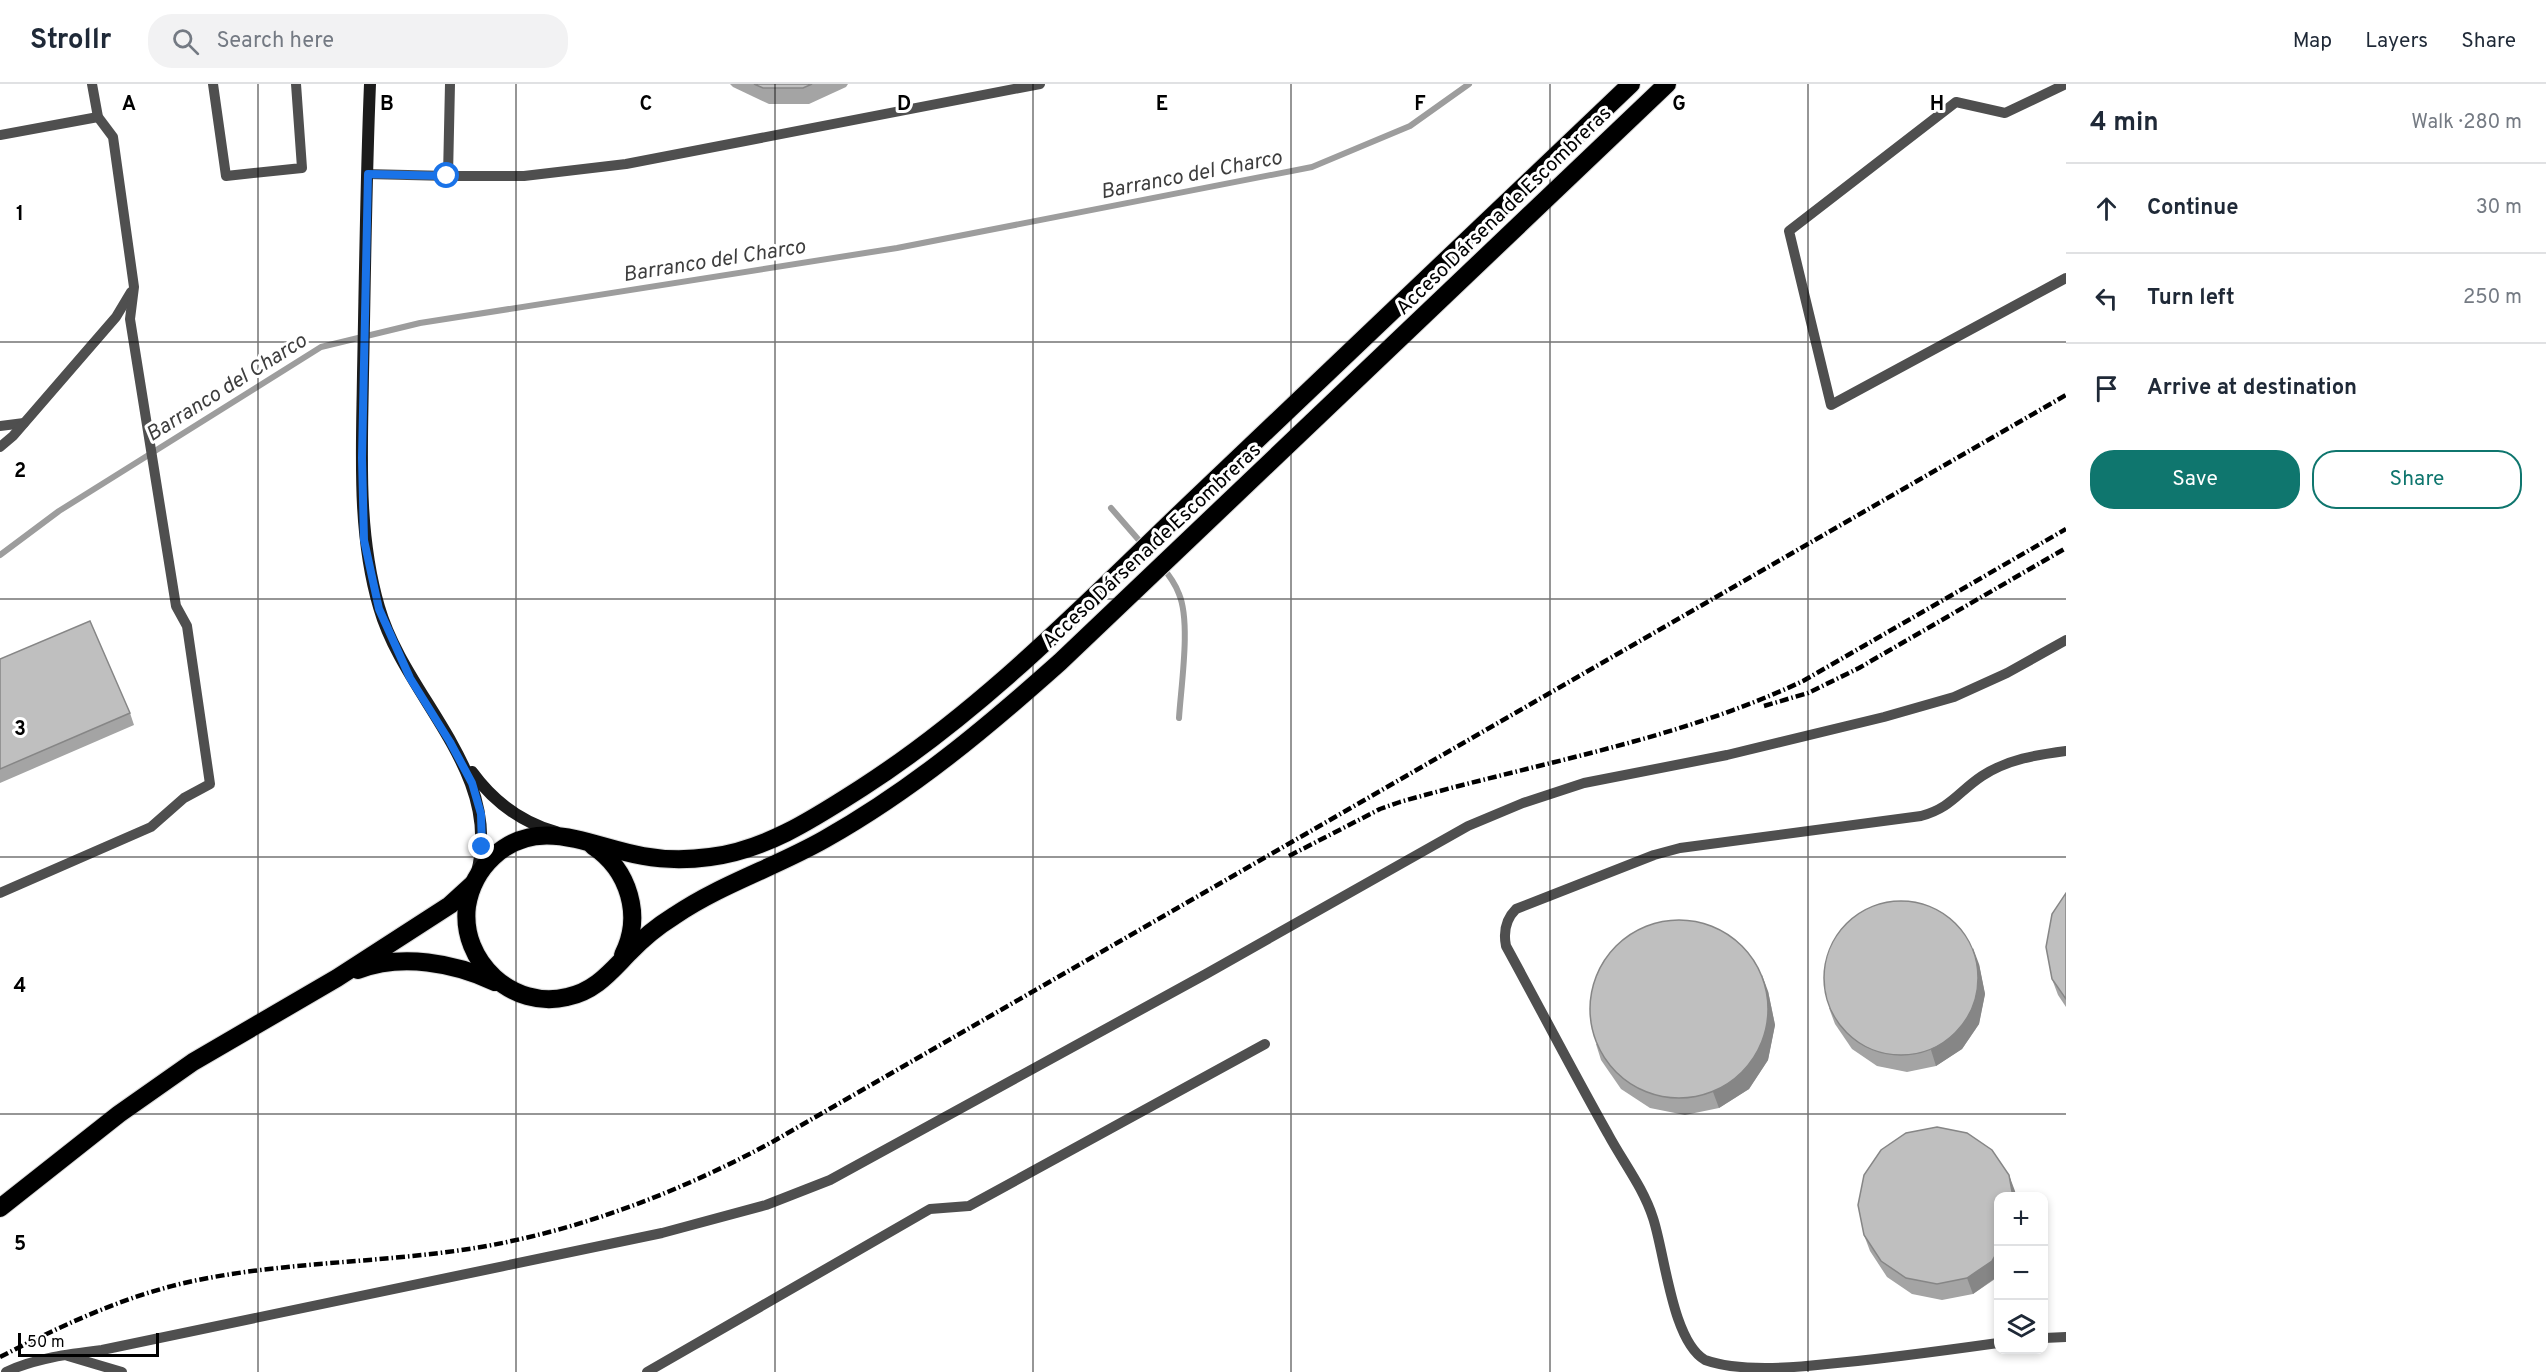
<!DOCTYPE html>
<meta charset="utf-8">
<style>
body{margin:0;font-family:Overpass,sans-serif;background:#f2f2f3;color:#1f2937}
.controls{position:absolute;right:18px;bottom:18px;display:grid;overflow:hidden;border-radius:12px;box-shadow:0 3px 9px #0003}
.controls button{width:54px;height:54px;display:grid;place-items:center;padding:0;border:0;border-bottom:2px solid #e0e1e3;background:#fff;color:#1f2937;font:30px sans-serif}
.scale{position:absolute;left:18px;bottom:15px;width:141px;box-sizing:border-box;padding-left:6px;border:3px solid #000;border-top:0;font-size:16px;line-height:21px;white-space:nowrap;color:#000;-webkit-text-stroke:4px #fff;paint-order:stroke}
.stop{position:absolute;width:18px;height:18px;margin:-14px;border:4px solid #1a73e8;border-radius:50%;background:#fff}
.stop.end{background:#1a73e8;border-color:#fff;box-shadow:0 2px 6px #0008}
.list{margin:0;padding:0;list-style:none}
h2{display:flex;justify-content:space-between;align-items:center;height:78px;margin:0;padding:0 24px;font-size:26px}
h2 small{font-size:20px;font-weight:400;color:#747a83}
.list li{display:grid;grid-template-columns:39px 1fr auto;gap:18px;align-items:center;box-sizing:border-box;height:90px;padding:0 24px;border-top:2px solid #e0e1e3}
.list b{display:block;font-size:22px;white-space:nowrap}
.list em{font-size:20px;font-style:normal;color:#747a83}
.actions{display:flex;gap:12px;padding:18px 24px}
.actions a{flex:1;padding:14px 0;border:2px solid #0f766e;border-radius:24px;text-align:center;font-size:21px;color:#0f766e}
.actions .main{background:#0f766e;color:#fff}
.icon{flex:none;width:33px;height:33px;fill:none;stroke:currentColor;stroke-width:2;stroke-linecap:round;stroke-linejoin:round}
.map{position:relative;flex:none;width:2066px;height:1288px;overflow:hidden}
header{display:flex;align-items:center;gap:36px;box-sizing:border-box;height:84px;padding:0 30px;background:#fff;border-bottom:2px solid #e0e1e3}
header strong{font-size:28px}
nav{display:flex;gap:33px;margin-inline-start:auto;font-size:21px}
.search{width:420px;height:54px;background:#f2f2f3;display:flex;align-items:center;gap:15px;box-sizing:border-box;padding:0 21px;border-radius:24px;color:#747a83;font-size:22px}
main{display:flex}
aside{flex:1;background:#fff}
.map>svg:first-child{display:block}
</style>
<header>
<strong>Strollr</strong>
<div class="search"><svg class="icon" aria-label="search" viewBox="0 0 24 24"><circle cx="10" cy="10" r="6"/><path d="M15 15l6 6"/></svg>Search here</div>
<nav><a>Map</a><a>Layers</a><a>Share</a></nav>
</header>
<main>
<div class="map">
<svg width="2066" height="1288" viewBox="0 0 2066 1288">
<rect width="100%" height="100%" fill="#fff"/>
<g fill="none" stroke-linecap="round" stroke-linejoin="round">
<g stroke="#9d9d9d" stroke-width="6">
<path d="M1111 424 1144 462"/>
<path d="M0 471 59 427 321 263 420 239 897 164 1312 83 1410 42 1469 0"/>
<path d="M1162 483C1169 491 1175 499 1179 510 1191 538 1181 602 1179 634"/>
</g>
<g stroke="#dbdbdb" stroke-width="20">
<g id="highway">
<path d="M1631 0C1486 138 1341 276 1196 414 1090 515 987 623 863 703 816 733 767 766 710 773 688 776 665 776 643 772 591 763 538 730 493 773 479 786 470 804 467 822 460 878 513 926 567 913 596 907 611 887 630 868 643 854 658 842 674 832 721 800 776 783 825 755 912 706 986 644 1060 578L1667 0"/>
<path d="M593 762C629 786 643 832 623 871"/>
<path d="M358 886C401 869 455 879 495 898"/>
<path d="M0 1124 119 1030 193 978 337 894 450 821 473 800"/>
</g>
</g>
<g stroke="#4f4f4f" stroke-width="10">
<path d="M213 0 226 92 302 84 296 0"/>
<path d="M2066 0 2005 29 1956 18 1789 147 1831 321 2066 194"/>
<path d="M0 51 98 33"/>
<path d="M367 90 448 92 450 0"/>
<path d="M448 92H524L626 80 1040 0"/>
<path d="M0 342 24 339"/>
<path d="M0 363 13 352 116 233 131 208"/>
<path d="M0 809 151 743 184 714 210 700 187 542 176 522 130 235 134 203 113 53 98 33 92 0"/>
<path d="M2044 1254 2066 1253"/>
<path d="M1998 1259C1941 1267 1884 1275 1827 1280 1792 1284 1738 1288 1705 1276 1672 1257 1665 1170 1653 1134 1643 1103 1623 1078 1608 1050 1573 988 1540 924 1506 862 1503 847 1506 835 1516 825L1654 771 1680 764 1921 732C1951 724 1958 708 1982 692 2008 675 2036 671 2066 667"/>
<path d="M68 1272 122 1288"/>
<path d="M6 1288C36 1274 69 1270 102 1266L662 1149 766 1121 830 1096 1206 890 1468 742 1523 719 1584 699 1727 671 1884 633 1954 613 2007 589 2066 556"/>
<path d="M647 1288 930 1125 969 1122 1265 960"/>
</g>
<g stroke="#1c1c1c" stroke-width="12">
<path d="M370 0C366 96 365 193 363 290 362 368 357 448 379 523 405 614 503 687 477 788"/>
<path d="M472 688C493 717 521 738 556 748"/>
</g>
<use href="#highway" stroke="#000" stroke-width="18"/>
<g stroke="#000" stroke-width="4.5" stroke-dasharray="9 3 1.5 3" stroke-linecap="butt">
<path d="M1764 622 1808 609 1859 584 2066 464"/>
<path d="M1289 772 1380 725 1400 718C1535 679 1676 657 1803 597L2066 445"/>
<path d="M0 1273C63 1241 128 1210 198 1196 291 1177 387 1179 481 1163 584 1145 682 1107 774 1057L2066 311"/>
</g>
</g>
<g fill="#a4a4a4">
<path d="M730 0H848L846 3 809 20H769L733 3Z"/>
<path d="M0 575 130 629 134 641 0 699Z"/>
<path d="M2066 809V923L2058 911 2052 895Z"/>
<path d="M1979 880 1985 910 1979 940 1962 965 1936 982 1907 988 1877 982 1852 965 1835 940 1829 924Z"/>
<path d="M1768 907 1775 941 1768 976 1749 1005 1719 1024 1685 1031 1650 1024 1621 1005 1601 976 1596 960Z"/>
<path d="M2009 1091 2016 1113H1998V1193L1973 1210 1942 1216 1912 1210 1887 1193 1870 1167 1864 1151Z"/>
</g>
<g fill="#868686">
<path d="M1973 864 1979 880 1985 910 1979 940 1962 965 1936 982 1931 966Z"/>
<path d="M1762 891 1768 907 1775 941 1768 976 1749 1005 1719 1024 1713 1008Z"/>
<path d="M2009 1091 2015 1107 2016 1113H2013Z"/>
<path d="M1998 1167V1192L1973 1210 1967 1194Z"/>
</g>
<g fill="#bfbfbf" stroke="#868686" stroke-width="1.5">
<path d="M754 0H812L803 4H763Z"/>
<path d="M90 537 130 629 0 685V575Z"/>
<path d="M2066 809V915L2052 895 2046 863 2052 830Z"/>
<circle cx="1901" cy="894" r="77"/>
<circle cx="1679" cy="925" r="89"/>
<path d="M1937 1043 1967 1049 1992 1066 2009 1091 2013 1113H1998V1167L1992 1177 1967 1194 1937 1200 1906 1194 1881 1177 1864 1151 1858 1121 1864 1091 1881 1066 1906 1049Z"/>
</g>
<g fill="none" stroke-linecap="round" stroke-linejoin="round">
<path stroke="#1a73e8" stroke-width="8" d="M447 92 368 90 362 374 364 456 379 525 410 594 450 658 472 699 481 730 482 763"/>
</g>
<path fill="none" stroke="#000" stroke-width="1.5" stroke-opacity="0.55" d="M258 0V1288M516 0V1288M775 0V1288M1033 0V1288M1291 0V1288M1550 0V1288M1808 0V1288M0 258H2066M0 515H2066M0 773H2066M0 1030H2066"/>
<g text-anchor="middle" stroke-width="6" stroke-linejoin="round" paint-order="stroke">
<g font-size="20" fill="#000" stroke="#fff">
<text transform="translate(1503 126) rotate(-44)" y="7">Acceso Dársena de Escombreras</text>
<text transform="translate(1151 461) rotate(-43)" y="7">Acceso Dársena de Escombreras</text>
</g>
<g font-size="21" font-style="italic" fill="#3e3e3e" stroke="#fff">
<text transform="translate(1191 90) rotate(-11)" y="7">Barranco del Charco</text>
<text transform="translate(714 176) rotate(-9)" y="7">Barranco del Charco</text>
<text transform="translate(226 303) rotate(-32)" y="7">Barranco del Charco</text>
</g>
</g>
<g font-size="20" text-anchor="middle" font-weight="bold" fill="#000" stroke="#fff" stroke-width="6" stroke-linejoin="round" paint-order="stroke">
<text x="129" y="26">A</text>
<text x="387" y="26">B</text>
<text x="646" y="26">C</text>
<text x="904" y="26">D</text>
<text x="1162" y="26">E</text>
<text x="1420" y="26">F</text>
<text x="1679" y="26">G</text>
<text x="1937" y="26">H</text>
<text x="20" y="136">1</text>
<text x="20" y="393">2</text>
<text x="20" y="651">3</text>
<text x="20" y="908">4</text>
<text x="20" y="1166">5</text>
</g>
</svg>
<div class="controls">
<button>+</button>
<button>−</button>
<button><svg class="icon" aria-label="layers" viewBox="0 0 24 24"><path d="M12 4l9 5-9 5-9-5zM3 14l9 5 9-5"/></svg></button>
</div>
<div class="scale">50 m</div>
<div class="stop" style="left:447px;top:92px"></div>
<div class="stop end" style="left:482px;top:763px"></div>
</div>
<aside>
<h2>4 min<small>Walk · 280 m</small></h2>
<ul class="list">
<li><svg class="icon" aria-label="ahead" viewBox="0 0 24 24"><path d="M12 20V5M6 11l6-6 6 6"/></svg><div><b>Continue</b></div><em>30 m</em></li>
<li><svg class="icon" aria-label="left" viewBox="0 0 24 24"><path d="M17 20v-9H6M10 6l-5 5 5 5"/></svg><div><b>Turn left</b></div><em>250 m</em></li>
<li><svg class="icon" aria-label="arrive" viewBox="0 0 24 24"><path d="M6 21V4h12l-3 4 3 4H6"/></svg><div><b>Arrive at destination</b></div></li>
</ul>
<div class="actions"><a class="main">Save</a><a>Share</a></div>
</aside>
</main>
